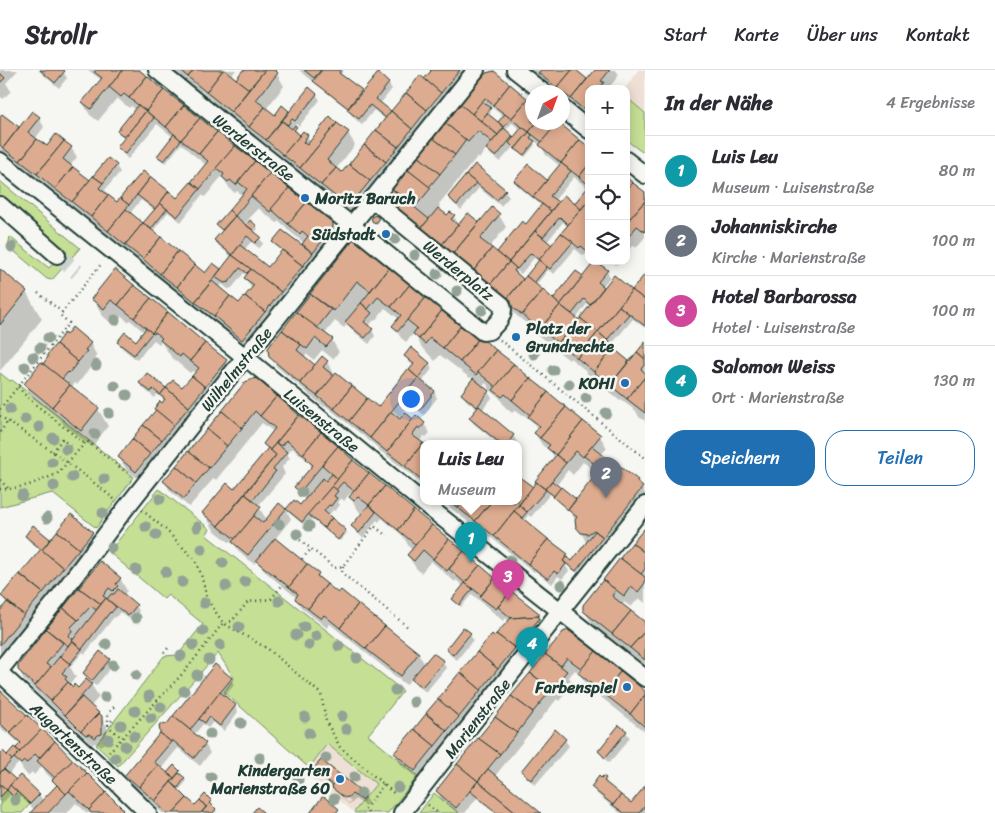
<!DOCTYPE html>
<html lang="de">
<meta charset="utf-8">
<style>
body{margin:0;font-family:Sriracha,sans-serif;background:#f7f7f7;color:#2b2b33}
.controls{position:absolute;right:15px;top:15px;display:grid;overflow:hidden;border-radius:10px;box-shadow:0 2px 12px #0003}
.controls button{width:45px;height:45px;display:grid;place-items:center;padding:0;border:0;border-bottom:1px solid #e1e1e2;background:#fff;color:#2b2b33;font:25px sans-serif}
.compass{position:absolute;left:525px;top:15px;width:45px;height:45px;border-radius:50%;background:#fff;box-shadow:0 2px 12px #0003;rotate:41deg}
.you{position:absolute;left:410px;top:328px;width:18px;height:18px;margin:-12px;border:4px solid #fff;border-radius:50%;background:#1a73e8;box-shadow:0 0 0 8px #1a73e833}
.badge{display:grid;place-items:center;width:32px;height:32px;border-radius:50%;background:#1f6fb2;color:#fff;font-size:16px;font-weight:700}
.pin{position:absolute;translate:-50% -41px;filter:drop-shadow(0 1px 2px #0008)}
.pin::after{content:'';position:absolute;top:26px;width:18px;height:15px;background:inherit;clip-path:polygon(0 0,100% 0,50% 100%)}
.popup{position:absolute;left:420px;top:370px;width:102px;height:65px;box-sizing:border-box;display:grid;place-content:center;border-radius:10px;background:#fff;filter:drop-shadow(0 1px 4px #0005);font-size:16px;white-space:nowrap;color:#7c7c81}
.popup b{font-size:19px;color:#2b2b33}
.popup::after{content:'';position:absolute;left:50%;top:100%;margin-left:-10px;border:10px solid transparent;border-top-color:#fff}
.list{margin:0;padding:0;list-style:none}
h2{display:flex;justify-content:space-between;align-items:center;height:65px;margin:0;padding:0 20px;font-size:21px}
h2 small{font-size:16px;font-weight:400;color:#7c7c81}
.list li{display:grid;grid-template-columns:32px 1fr auto;gap:15px;align-items:center;box-sizing:border-box;height:70px;padding:0 20px;border-top:1px solid #e1e1e2}
.list b{display:block;font-size:19px;white-space:nowrap}
.list p{margin:0;font-size:16px;white-space:nowrap;color:#7c7c81}
.list em{font-size:16px;font-style:normal;color:#7c7c81}
.actions{display:flex;gap:10px;padding:15px 20px}
.actions a{flex:1;padding:11px 0;border:1px solid #1f6fb2;border-radius:20px;text-align:center;font-size:18px;color:#1f6fb2}
.actions .main{background:#1f6fb2;color:#fff}
.icon{flex:none;width:28px;height:28px;fill:none;stroke:currentColor;stroke-width:2;stroke-linecap:round;stroke-linejoin:round}
.map{position:relative;flex:none;width:645px;height:743px;overflow:hidden}
header{display:flex;align-items:center;gap:30px;box-sizing:border-box;height:70px;padding:0 25px;background:#fff;border-bottom:1px solid #e1e1e2}
header strong{font-size:24px}
nav{display:flex;gap:28px;margin-inline-start:auto;font-size:18px}
main{display:flex}
aside{flex:1;background:#fff}
.map>svg:first-child{display:block}
</style>
<header>
<strong>Strollr</strong>
<nav><a>Start</a><a>Karte</a><a>Über uns</a><a>Kontakt</a></nav>
</header>
<main>
<div class="map">
<svg width="645" height="743" viewBox="0 0 645 743">
<rect width="100%" height="100%" fill="#f6f6f2"/>
<filter id="ink" filterUnits="userSpaceOnUse"><feTurbulence type="fractalNoise" baseFrequency=".02" numOctaves="2"/><feDisplacementMap in="SourceGraphic" scale="10" xChannelSelector="R" yChannelSelector="G"/><feConvolveMatrix kernelMatrix="1 2 1 2 8 2 1 2 1" color-interpolation-filters="sRGB"/></filter>
<g filter="url(#ink)">
<g fill="#eee0d4">
<path d="M638 0H645V43L626 27V19H625Z"/>
<path d="M327 675 375 714 354 742 305 704Z"/>
</g>
<g fill="#c5df95" stroke="#728e64">
<path d="M626 27 645 43V78L642 82 626 70Z"/>
<path d="M0 111 80 178 52 210 47 209 8 176 10 167 49 198 65 179 0 127Z"/>
<path d="M0 303 10 311 12 310 81 364 134 407 96 458 52 423 0 437Z"/>
<path d="M159 419 210 459 206 465 403 621 368 665 418 706 388 743H355L354 742 376 714 327 674 309 698 224 622 234 608 218 583 118 696 96 675 164 586 178 585 203 554 168 525 164 529 109 482Z"/>
<path d="M7 720 13 726 17 722 30 734 22 743H0V727Z"/>
<path d="M434 723 459 743H419Z"/>
</g>
<g fill="#0003" fill-rule="evenodd">
<path d="M0 0H18L6 13 11 21 3 29 0 26Z"/>
<path d="M38 0H62L67 8 59 18Z"/>
<path d="M88 0H137L332 153 339 166 320 194 312 188 303 199 312 214 250 281 222 259 220 256 169 216 167 213 11 88V89L0 81V44L20 59 39 48 44 57 35 69 47 78 56 66 71 78 77 87 70 96 90 112 108 90 116 96 120 102 105 120 107 123 106 125 117 134 143 102 178 130 206 95 190 82 187 78 181 74 166 93 160 88 159 86 173 67 157 54 128 89 122 83 118 77 125 69 122 67 118 61 136 39 131 36 129 38 117 28 98 51 90 45 83 33 101 11 99 8ZM222 106 230 119 235 123 237 121 243 126 218 156 223 161 216 170 219 176 232 187 221 200 214 194 205 205 152 162 168 142 181 152 202 125 205 127ZM141 130 155 141 145 153 148 158 133 145 131 142ZM258 138 277 153 279 151 286 157 288 160 304 173 303 174 307 180 274 172 283 181 268 198 244 180 251 172 259 178 263 174 260 168 254 163 258 159 256 156 248 155 251 160 244 155ZM244 203 247 206 245 208 252 219 239 235 218 218 222 214 228 219 232 218Z"/>
<path d="M172 0H236L231 6 240 14 245 0H273L277 4 284 16 266 39 275 47 282 37 289 44 316 24 320 30 299 56 296 54 294 57 300 66H307L310 72 330 48 348 63 355 75 336 99 342 104 386 50 374 40 362 55 352 46 349 40 299 0H344L340 5 361 21 362 24 388 13 392 19 380 34 391 43 429 14 431 2 430 0H473L353 146 214 34 213 31 201 21 199 24 177 7Z"/>
<path d="M528 0H574L588 11 597 0H616L619 5 608 19H589V48L565 29 564 30 562 28V22H555Z"/>
<path d="M494 3 532 34V52L589 79V186L586 184 584 186 575 179 554 204 548 200 535 216 554 231 576 203 583 208 607 201 610 207 602 217 604 219 632 222 645 206V258L633 249 611 275 617 283 629 293 645 274V351L639 347 636 341 621 330 620 331 588 305 585 300 570 288 569 290 534 262 531 257 497 230 384 131 461 35ZM490 36 504 47 499 52 502 57 488 46 491 42 488 38ZM512 53 521 60 514 69 505 61ZM532 69 541 76 546 85 560 96 547 112 515 111 519 117 542 136 526 155 523 152 497 184 489 178 506 157 499 145 479 154 468 145 459 156 454 146 447 147 438 139 440 136 439 134 477 87 479 89 487 78 491 85 500 92 513 77 525 87 535 75ZM574 107 585 116 587 120 578 139 558 134 554 131ZM563 152 568 157 552 176 547 172ZM534 188 539 192 524 211 520 208 516 200 521 204ZM587 234 590 237 579 251 576 249Z"/>
<path d="M475 96 505 121 509 127 501 136 479 118 461 140 453 133 450 127Z"/>
<path d="M626 108 645 123V167L636 178 633 175 626 183Z"/>
<path d="M373 147H377L379 154H376Z"/>
<path d="M355 169 600 366 607 378 601 385 637 411 645 423V436L610 479 602 472 577 503 564 493 569 501 562 509 558 506 552 514 535 501 534 502 488 465 486 468 470 456 467 451 443 432H495L500 436 504 432H518L533 419 537 413 536 411 555 388 551 382 542 375 535 363 538 360 533 352 524 345 522 346 515 340 512 343 505 337 499 327 490 320 486 313 482 317 488 322 492 328 482 340 513 366 517 372 515 374H499L474 354 470 348 477 339 466 330 462 324 475 309 472 307 470 308 440 285 435 291 421 276 414 263 406 272 401 268 394 256 399 249 385 238 375 251 374 250 368 257 372 260 375 266 369 274 350 258 348 253 344 258 335 251 324 265 332 270 339 282 333 289 322 280 314 290 306 284 304 288 315 297 327 292 335 306 378 338 414 296 409 292 406 286 429 293 432 299 422 312 434 322 437 328 424 345 410 334 398 349 412 350 424 354 430 363 426 367 424 366 419 372 424 375V416L414 408 412 405 379 380 377 377 326 336 325 337 309 325 307 322 276 296 271 286 269 278ZM583 392 591 398 594 394 601 400 576 431 556 416 568 400 573 405ZM550 424 571 442 586 472 572 492 567 485 524 451 528 445 531 447Z"/>
<path d="M607 191H619L616 195 612 192 610 194Z"/>
<path d="M0 201 26 222 42 249 0 301Z"/>
<path d="M115 201 226 291 236 309 144 413 126 399 119 387 165 331 157 324 155 328 144 319 141 313 166 320 183 319 195 303 192 301 190 303 172 288 161 272 159 274 154 270 137 290 122 278 118 272H136L144 262 130 250 128 252 122 246 114 256 103 246 93 229Z"/>
<path d="M90 273 97 286 92 292 93 294 77 315 75 313 71 318 98 339 108 356 92 377 64 355 61 350 32 327 25 315 43 295Z"/>
<path d="M245 313 298 346 538 544 545 557 422 712 402 696 395 684 438 631 509 551 505 548 503 551 472 524 461 537 453 529 464 517 456 510 455 512 431 491 421 503 416 498 408 486 413 480 409 477 403 466 382 448 379 452 377 450 363 468 356 462 353 456 362 446 350 427 352 425 350 423 344 431 341 428 338 432 340 435 335 441 333 440 328 446 346 461 347 463 340 471 312 449 306 457 287 441 291 449 275 469 318 504 323 513 418 584 425 594 443 592 446 598 426 622 416 615 412 608 406 615 330 554 327 558 302 538 296 529 297 528 263 500 257 490 254 494 239 482 236 476 230 471 229 472 214 460 204 443 234 421 268 380 264 374 274 362 262 353 216 410 214 408 189 437 170 421 165 412ZM292 378 309 392 312 397 296 417 305 431 300 437 294 432 287 441 279 435 267 450 258 436 285 404 282 397 290 388 287 384Z"/>
<path d="M34 457 50 471 92 462 99 475 4 590 0 587V542L7 534 2 526 25 510 22 504 41 481 30 472 26 466Z"/>
<path d="M645 459V533L639 528 631 537 624 532 621 535 645 553V595L592 553 584 541V535Z"/>
<path d="M100 493 120 508 127 521 123 525 136 535 139 541 132 551 120 542 115 548 114 547 85 584 83 582 70 597 76 607 69 614 71 616 78 620 87 609 84 603 109 590 112 596 96 616 89 611 99 627 90 637 101 647 107 657V673L103 674 100 676 96 673 92 674 73 656V657L24 610 19 600V596Z"/>
<path d="M564 563 645 623V662L587 616 580 604 575 600 569 607 573 614 559 631 557 629 495 706 539 743H495L477 728 465 743H458L442 730 437 721Z"/>
<path d="M470 564 473 570 457 590 450 585 447 579Z"/>
<path d="M231 609 234 615 224 627 235 636 238 642 224 661 213 652 208 658 203 654 194 665 205 674 210 683 200 696 178 678 161 699 167 705 179 702 181 704 180 705 186 712 179 720 180 721 195 737 211 731 212 734 211 736 217 742 162 743 146 726 132 714 127 705 168 655Z"/>
<path d="M0 622 41 660 126 743H87L76 733 67 743H31L35 740 21 727 17 731 10 725 0 736V686L7 687 20 683 17 678 21 675 8 663 7 664 0 658ZM19 693 23 700 28 706 32 702 34 705 42 696 46 703 54 711 57 716 43 731 39 724 16 711 8 704Z"/>
<path d="M619 657 626 662 630 668 609 693 603 687 599 681Z"/>
<path d="M555 661 565 670 569 676 535 715 526 707 522 701Z"/>
<path d="M315 699 364 725 368 733 366 736 355 729 352 733 349 734 336 723 349 733 351 731 335 718V720L318 705Z"/>
<path d="M605 709 608 715 632 735 645 718V743H620L596 723 593 717Z"/>
</g>
<g fill="#ddab8f" stroke="#1f3d34">
<path d="M40 0H63L65 1 55 13Z"/>
<path d="M96 0H123L91 39 82 32 102 8 94 2Z"/>
<path d="M123 0H139L147 6 129 28 124 24 121 27 109 17Z"/>
<path d="M179 0H194L188 7Z"/>
<path d="M194 0H223L206 22 188 7Z"/>
<path d="M223 0H225L249 19 231 42 206 22Z"/>
<path d="M243 0H265L249 19 236 9Z"/>
<path d="M265 0H275L278 3 256 30 265 37 249 57 231 42Z"/>
<path d="M304 0H321L314 8Z"/>
<path d="M322 0H341L339 3 362 20 348 38 313 11Z"/>
<path d="M430 0H460L441 23 424 9 431 1Z"/>
<path d="M541 0H572L557 18 538 3Z"/>
<path d="M572 0H576L587 9 571 29 557 18Z"/>
<path d="M595 0H610L601 11 604 12 599 19H589V44L571 29Z"/>
<path d="M494 1 510 14 493 35 485 28 472 44 460 34 486 3Z"/>
<path d="M0 3 5 8 0 13Z"/>
<path d="M378 3 389 13 376 29 391 41 386 48 370 35 359 49 347 40Z"/>
<path d="M420 5 441 23 427 40 406 23Z"/>
<path d="M147 6 164 20 146 41 129 28Z"/>
<path d="M510 14 528 29 511 49 493 35Z"/>
<path d="M309 17 317 24 295 51 292 49 288 55 282 51Z"/>
<path d="M164 20 184 35 166 57 146 41Z"/>
<path d="M406 23 427 40 412 59 391 41Z"/>
<path d="M528 29 532 32V52H537L529 62 511 49Z"/>
<path d="M482 31 491 38 481 51 472 44Z"/>
<path d="M460 34 498 65 492 72 478 61 468 72 445 53Z"/>
<path d="M138 35 146 41 125 67 117 61Z"/>
<path d="M184 35 200 48 181 70 166 57Z"/>
<path d="M282 35 289 41 266 70 249 57 265 37 275 45Z"/>
<path d="M32 41 40 47 28 62 37 69 20 91 3 78Z"/>
<path d="M146 41 154 48 125 84 117 77Z"/>
<path d="M391 41 412 59 398 77 376 60Z"/>
<path d="M487 43 504 57 498 65 481 51Z"/>
<path d="M2 44 19 57 3 78 0 75V46Z"/>
<path d="M505 44 511 49 504 57 498 52Z"/>
<path d="M330 46 337 53 300 98 283 85 303 61 308 65 303 72 307 75Z"/>
<path d="M200 48 217 62 199 84 181 70Z"/>
<path d="M282 51 292 59 295 55 297 57 294 60 300 65 283 85 266 70Z"/>
<path d="M537 52H558L542 72 529 62Z"/>
<path d="M558 52 580 70 561 93 539 75Z"/>
<path d="M337 53 349 62 327 90 336 98 321 115 300 98Z"/>
<path d="M445 53 466 70 455 85 433 68Z"/>
<path d="M522 57 529 62 515 79 509 73Z"/>
<path d="M504 58 513 66 496 87 486 79Z"/>
<path d="M376 60 398 77 386 92 364 75Z"/>
<path d="M217 62 235 76 200 119 191 112 208 91 199 84Z"/>
<path d="M529 62 532 65 530 68 535 71 524 85 515 79Z"/>
<path d="M56 64 64 71 37 104 20 91 37 69 47 76Z"/>
<path d="M174 64 181 70 164 91 157 86Z"/>
<path d="M433 68 455 85 440 104 418 86Z"/>
<path d="M580 70 589 77V94L579 107 561 93Z"/>
<path d="M64 71 72 77 63 89 73 97 55 119 37 104Z"/>
<path d="M364 75 386 92 370 111 349 94Z"/>
<path d="M235 76 255 91 236 115 230 110 228 112 222 107 224 104 216 98Z"/>
<path d="M418 86 440 104 429 117 408 100Z"/>
<path d="M108 88 117 95 103 113 93 106Z"/>
<path d="M255 91 270 103 235 146 229 140 247 119 238 112Z"/>
<path d="M561 93 571 101 550 126 558 132 551 141 533 127Z"/>
<path d="M349 94 370 111 352 133 345 134 321 115 336 98 342 102Z"/>
<path d="M475 94 506 120 497 130 466 105Z"/>
<path d="M528 94 547 110 533 127 514 111Z"/>
<path d="M589 94V115L579 107Z"/>
<path d="M73 97 90 110 72 132 55 119Z"/>
<path d="M408 100 431 118 415 137 392 119Z"/>
<path d="M143 101 151 107 129 135 120 128Z"/>
<path d="M270 103 289 118 270 142 251 126Z"/>
<path d="M466 105 476 113 457 135 448 127Z"/>
<path d="M93 106 103 113 99 118 108 125 91 147 72 132Z"/>
<path d="M151 107 169 121 155 139 137 125Z"/>
<path d="M626 107 633 113 626 120Z"/>
<path d="M191 112 200 119 177 147 160 133 169 121 177 128Z"/>
<path d="M633 113 645 122V131L626 153V120Z"/>
<path d="M589 116V130L581 139 574 134Z"/>
<path d="M289 118 307 132 288 154 271 139Z"/>
<path d="M392 119 429 149 419 161 382 131Z"/>
<path d="M108 125 117 132 120 128 129 135 108 161 91 147Z"/>
<path d="M564 125 581 139 568 155 560 147 543 167 535 161Z"/>
<path d="M589 130V177L586 180 581 176 579 178 561 163Z"/>
<path d="M645 131V162L637 156 629 166 626 164V153Z"/>
<path d="M307 132 333 152V157L313 183 302 174 308 166 302 161 300 164 288 154Z"/>
<path d="M160 133 167 139 151 159 143 153Z"/>
<path d="M542 134 551 141 509 192 497 182 522 151 526 154Z"/>
<path d="M492 137 500 144 480 169 492 178 471 204 450 187Z"/>
<path d="M438 138 447 145 450 142 455 145 451 149 458 155 439 178 419 161Z"/>
<path d="M126 139 143 153 125 175 108 161Z"/>
<path d="M229 140 235 146 222 160 216 155Z"/>
<path d="M468 143 479 152 450 187 439 178Z"/>
<circle cx="375" cy="149" r="3.5"/>
<path d="M235 146 261 167 255 173 247 166 232 185 214 170Z"/>
<path d="M250 150 257 156 253 160 246 155Z"/>
<path d="M143 153 161 167 143 189 125 175Z"/>
<path d="M385 159 392 164 389 167 383 162Z"/>
<path d="M282 160 313 183 303 196 272 172Z"/>
<path d="M535 161 552 175 539 190 531 183 517 199 509 192Z"/>
<path d="M561 163 573 172 550 199 539 190Z"/>
<path d="M161 167 178 181 160 204 143 189Z"/>
<path d="M355 167 391 195 370 221 357 211 334 241 310 224Z"/>
<path d="M240 175 268 197 282 180 303 196 281 222 232 185Z"/>
<path d="M492 178 509 192 488 217 471 204Z"/>
<path d="M178 181 195 195 177 217 160 204Z"/>
<path d="M232 185 251 199 247 203 240 198 229 212 224 213 215 207Z"/>
<path d="M539 190 547 197 534 213 526 206Z"/>
<path d="M595 191 608 200 598 212 604 217 590 235 584 229 572 244 560 235Z"/>
<path d="M509 192 516 198 514 201 523 209 505 231 488 217Z"/>
<path d="M213 193 221 199 195 232 177 217 195 195 205 203Z"/>
<path d="M391 195 412 212 391 237 378 227 368 239 361 233Z"/>
<path d="M0 199 27 221 0 255Z"/>
<path d="M115 199 134 215 118 235 111 230 104 239 91 229Z"/>
<path d="M251 199 281 222 265 242 245 226 254 215 244 208Z"/>
<path d="M576 201 583 206 560 235 553 229Z"/>
<path d="M645 204V230L632 220Z"/>
<path d="M614 205 632 220 598 262 580 248Z"/>
<path d="M526 206 543 220 522 245 505 231Z"/>
<path d="M212 211 230 226 214 246 195 232Z"/>
<path d="M412 212 428 225 398 261 392 256 401 245 391 237Z"/>
<path d="M134 215 151 228 134 248 118 235Z"/>
<path d="M543 220 560 235 540 259 522 245Z"/>
<path d="M632 220 645 230V256L619 236Z"/>
<path d="M310 224 331 240 317 258 296 242Z"/>
<path d="M428 225 444 238 419 269 413 264 417 258 407 250Z"/>
<path d="M230 226 239 233 245 226 265 242 242 270 214 246Z"/>
<path d="M151 228 168 242 152 263 134 248Z"/>
<path d="M361 233 372 243 364 252 373 259 365 268 345 252Z"/>
<path d="M560 235 578 249 558 273 540 259Z"/>
<path d="M619 236 629 244 607 270 598 262Z"/>
<path d="M444 238 463 253 443 278 430 268 425 274 419 269Z"/>
<path d="M168 242 205 273 190 291 182 284 180 287 160 270 162 268 155 262 154 264 152 263Z"/>
<path d="M296 242 333 269 326 277 315 268 307 279 282 260Z"/>
<path d="M580 248 598 262 577 288 558 273Z"/>
<path d="M463 253 480 267 460 292 443 278Z"/>
<path d="M72 257 91 273 85 280 87 281 78 292 56 274 64 263 66 265Z"/>
<path d="M146 258 152 263 134 285 117 272 125 262 136 271Z"/>
<path d="M282 260 301 275 297 280 315 295 300 313 269 287 268 278Z"/>
<path d="M598 262 615 277 594 302 577 288Z"/>
<path d="M480 267 496 280 476 305 460 292Z"/>
<path d="M645 272V289L637 282Z"/>
<path d="M205 273 227 290 205 317 192 306 199 298 190 291Z"/>
<path d="M56 274 78 292 69 303 68 302 62 309 43 294 48 287 47 285Z"/>
<path d="M411 277 430 293 418 308 409 300 414 294 404 286Z"/>
<path d="M613 278 629 291 610 315 594 302Z"/>
<path d="M496 280 514 294 496 317 478 302Z"/>
<path d="M637 282 645 289V294L641 299 645 303V307L627 329 610 315Z"/>
<path d="M322 286 328 291 323 297 334 306 317 326 300 313Z"/>
<path d="M41 292 70 315 52 337 24 314Z"/>
<path d="M514 294 530 308 512 330 505 324 502 327 493 320Z"/>
<path d="M408 299 418 308 370 368 349 351 367 328 378 337Z"/>
<path d="M147 303 166 318 160 325 153 319 151 322 139 313Z"/>
<path d="M336 303 352 316 334 339 317 326Z"/>
<path d="M192 306 205 317 189 337 166 318 173 310 182 317Z"/>
<path d="M645 307V343L627 329Z"/>
<path d="M256 308 277 326 260 346 255 341 242 358 222 341 245 312Z"/>
<path d="M418 308 435 321 420 340 403 326Z"/>
<path d="M473 308 489 321 477 337 461 324Z"/>
<path d="M530 308 548 322 530 345 512 330Z"/>
<path d="M70 315 99 338 81 361 52 337Z"/>
<path d="M352 316 367 328 349 351 334 339Z"/>
<path d="M166 318 189 337 174 355 154 339 160 331 162 333 165 329 160 325Z"/>
<path d="M548 322 566 337 540 368 534 363 540 356 528 347Z"/>
<path d="M277 326 299 345 270 380 263 374 275 358 260 346Z"/>
<path d="M479 336 514 365 507 374H501L469 348Z"/>
<path d="M566 337 583 351 556 385 547 378 550 375 540 368Z"/>
<path d="M156 340 174 355 162 370 143 355Z"/>
<path d="M222 341 242 358 227 376 207 359Z"/>
<path d="M391 342 400 349 405 342 413 349 387 382 370 368Z"/>
<path d="M299 345 321 362 303 384 286 370 281 376 276 373Z"/>
<path d="M416 345 425 353 420 359 418 357 412 365 423 373 405 396 387 382Z"/>
<path d="M583 351 601 365 583 387 576 381 566 393 556 385Z"/>
<path d="M143 355 162 370 150 384 132 369Z"/>
<path d="M207 359 227 376 209 398 188 381Z"/>
<path d="M321 362 338 376 300 422 294 417 313 395 306 389 307 388 303 384Z"/>
<path d="M132 369 150 384 136 402 118 387Z"/>
<path d="M276 373 287 382 273 399 276 401 253 430 245 424 276 385 270 380Z"/>
<path d="M423 373 425 374H424V408L422 410 405 396Z"/>
<path d="M338 376 353 390 338 409 322 395Z"/>
<path d="M592 376 608 389 601 399 584 386Z"/>
<path d="M268 378 276 385 218 456 202 443 227 413 234 419Z"/>
<path d="M188 381 209 398 196 413 176 396Z"/>
<path d="M556 385 566 393 545 419 535 411Z"/>
<path d="M608 389 615 394 616 393 638 410 637 412 643 417 603 467 594 460 588 464 581 463 576 457 575 450 577 447 568 440Z"/>
<path d="M353 390 369 403 354 421 343 412 336 420 332 416Z"/>
<path d="M176 396 196 413 184 429 163 411Z"/>
<path d="M369 403 385 416 369 435 358 427 354 431 349 427Z"/>
<path d="M332 404 338 409 302 452 286 439 294 430 300 435 323 408 326 411Z"/>
<path d="M521 408 533 417 494 466 475 451 491 432H497L500 434 502 432H518V411Z"/>
<path d="M552 411 561 418 554 426 545 419Z"/>
<path d="M536 412 546 420 527 442 519 435Z"/>
<path d="M332 416 338 421 334 426 337 428 331 436 329 435 324 441 332 448 324 458 308 444Z"/>
<path d="M385 416 414 440 398 460 369 435Z"/>
<path d="M561 417 576 429 568 440 553 427Z"/>
<path d="M245 424 261 437 235 469 218 456Z"/>
<path d="M450 432H463L458 438Z"/>
<path d="M463 432H491L475 451 458 438Z"/>
<path d="M279 433 286 439 248 485 232 472 254 446 263 453Z"/>
<path d="M369 435 376 442 359 463 351 456Z"/>
<path d="M519 435 527 442 522 448 514 441Z"/>
<path d="M414 440 432 455 416 475 398 460Z"/>
<path d="M514 441 548 469 528 494 494 466Z"/>
<path d="M71 444 93 462 79 479 57 461Z"/>
<path d="M332 448 346 460 338 470 324 458Z"/>
<path d="M33 455 50 469 42 480 25 466Z"/>
<path d="M432 455 449 469 433 489 423 480 414 491 407 485Z"/>
<path d="M645 458V483L632 473Z"/>
<path d="M57 461 79 479 63 498 42 480Z"/>
<path d="M595 461 603 467 576 501 563 491 566 486 572 491Z"/>
<path d="M275 468 307 494 289 517 256 491Z"/>
<path d="M449 469 464 481 447 501 433 489Z"/>
<path d="M548 469 568 484 563 491 566 494 558 504 554 501 548 509 528 494Z"/>
<path d="M632 473 645 483V499L641 504 620 488Z"/>
<path d="M41 479 63 498 43 523 20 504Z"/>
<path d="M464 481 480 495 465 513 449 499Z"/>
<path d="M620 488 645 507V513L638 522 631 516 624 526 603 510Z"/>
<path d="M100 491 121 508 116 514 118 516 113 521 109 518 103 526 106 528 101 534 79 518Z"/>
<path d="M307 494 319 503 317 506 327 514 308 539 295 529 298 524 289 517Z"/>
<path d="M480 495 495 508 481 525 465 513Z"/>
<path d="M19 504 43 523 24 545 1 526Z"/>
<path d="M495 508 511 521 496 539 480 527Z"/>
<path d="M603 510 616 520 612 526 631 541 612 564 583 541V535Z"/>
<path d="M465 513 473 519 459 535 452 529Z"/>
<path d="M327 514 338 523 341 520 358 534 340 558 324 545 321 549 308 539Z"/>
<path d="M79 518 101 534 96 540 91 536 78 550 63 538Z"/>
<path d="M118 519 137 535 128 546 107 529 111 524H114Z"/>
<path d="M511 521 539 543V546L511 548 498 537Z"/>
<path d="M106 528 116 537 111 543 110 542 82 579 72 571Z"/>
<path d="M7 532 24 545 0 575V541Z"/>
<path d="M358 534 385 556 366 579 340 558Z"/>
<path d="M63 538 78 550 71 557 72 561 68 566 73 569 68 576 46 559Z"/>
<path d="M631 541 645 552V561L630 578 612 564Z"/>
<path d="M539 546V549L515 578 496 564 511 548Z"/>
<path d="M385 556 419 583 401 606 366 579Z"/>
<path d="M463 557 471 563 453 585 446 579Z"/>
<path d="M46 559 63 573 46 594 51 597 35 616 18 600V595Z"/>
<path d="M568 560 596 581 582 599 567 588 561 596 545 584 563 562Z"/>
<path d="M645 561V590L630 578Z"/>
<path d="M492 564 494 566 496 564 515 578 498 599 477 582Z"/>
<path d="M72 571 82 579 70 594 60 586Z"/>
<path d="M100 581 110 589 92 611 83 603Z"/>
<path d="M596 581 621 601 603 623 578 603Z"/>
<path d="M477 582 498 599 481 620 460 602Z"/>
<path d="M433 583 444 591 422 617 411 609Z"/>
<path d="M545 584 567 601 552 619 530 603Z"/>
<path d="M60 586 70 594 62 603 67 607 65 609 68 612 51 631 35 616Z"/>
<path d="M215 594 232 608 190 660 173 646Z"/>
<path d="M621 601 645 621V625L630 644 603 623Z"/>
<path d="M460 602 481 620 459 647 438 629Z"/>
<path d="M530 603 552 619 533 642 511 626Z"/>
<path d="M86 609 92 614 65 645 51 631 68 612 73 617 74 614 78 618Z"/>
<path d="M0 620 27 645 10 663 2 655 0 654Z"/>
<path d="M220 622 236 635 220 656 209 647 205 653 199 649Z"/>
<path d="M645 625V657L630 644Z"/>
<path d="M511 626 533 642 517 663 495 647Z"/>
<path d="M82 627 99 643 81 661 65 645Z"/>
<path d="M438 629 459 647 447 661 426 643Z"/>
<path d="M99 643 102 646V664L98 665 95 668 90 664 86 665 81 661Z"/>
<path d="M426 644 447 661 435 676 414 659Z"/>
<path d="M27 645 42 659 20 682 16 678 21 673 10 663Z"/>
<path d="M173 646 206 673 194 688 172 670 171 672 160 663 159 655 167 654Z"/>
<path d="M495 647 517 663 500 684 478 668Z"/>
<path d="M619 655 627 661 605 688 598 681Z"/>
<path d="M42 659 55 671 39 688 35 684 27 693 24 691 21 694 14 688Z"/>
<path d="M414 659 435 676 415 701 394 683Z"/>
<path d="M555 659 566 669 531 710 521 701Z"/>
<path d="M160 663 171 672 154 692 158 695 139 717 125 705Z"/>
<path d="M478 668 500 684 478 711 457 694Z"/>
<path d="M55 671 73 690 55 708 37 691Z"/>
<path d="M14 677 20 682 12 690 7 685Z"/>
<path d="M3 681 12 690 0 703V684Z"/>
<path d="M73 690 87 703 66 724 52 710Z"/>
<path d="M321 690 365 724V727L362 730 352 724 348 727 345 728 332 718 333 716 313 699Z"/>
<path d="M457 694 478 711 456 738 436 721Z"/>
<path d="M158 695 174 708 155 731 139 717Z"/>
<path d="M174 695 180 701 174 708 167 703Z"/>
<path d="M4 699 16 710 7 720 0 714V703Z"/>
<path d="M488 699 541 743H517L478 711Z"/>
<path d="M87 703 106 722 89 740 69 721Z"/>
<path d="M179 703 185 708 178 718 171 712Z"/>
<path d="M20 705 40 724 30 734 10 715Z"/>
<path d="M599 706 601 708 603 706 606 708 604 711 621 725 613 735 591 717Z"/>
<path d="M478 711 517 743H497L470 721Z"/>
<path d="M171 712 187 728 173 743H166L155 731Z"/>
<path d="M0 714 7 720 0 727Z"/>
<path d="M10 715 17 722 13 726 7 720Z"/>
<path d="M57 715 66 724 48 743H30Z"/>
<path d="M645 716V736L639 743H624L613 735 621 725 631 733Z"/>
<path d="M106 722 124 740 121 743H91L89 740Z"/>
<path d="M205 724 212 731 206 737 200 730Z"/>
<path d="M323 726 339 739 336 743H310Z"/>
<path d="M187 728 195 735 200 730 206 737 201 743H173Z"/>
<path d="M210 733 216 739 213 743H203L202 742Z"/>
<path d="M257 737 264 743H252Z"/>
</g>
<g fill="none" stroke-linecap="round" stroke-linejoin="round">
<path stroke="#cbd1cc" stroke-width="16" stroke-dasharray="16 8" stroke-linecap="butt" d="M57 185 77 202"/>
<g stroke="#1f3d34" stroke-width="20">
<g id="minor">
<path d="M157 0 351 155 483 262 489 261C496 254 506 246 502 235L372 129"/>
<path d="M515 0 543 22"/>
<path d="M562 38 589 60"/>
<path d="M626 90 645 105"/>
<path d="M0 91 245 287 431 439 645 608"/>
<path d="M0 135 57 185"/>
<path d="M0 600 56 531 125 439 245 287 278 247 476 0"/>
<path d="M0 603 99 695 148 743"/>
<path d="M402 743 560 541 645 435"/>
</g>
</g>
<g stroke="#1f3d34" stroke-width="2.5" stroke-dasharray="1 4" stroke-linecap="butt">
<path d="M38 223 62 242"/>
<path d="M500 270 645 388"/>
<path d="M18 317 30 330 84 373"/>
<path d="M0 339 69 253 60 245 102 193"/>
<path d="M0 346 53 382 88 408 114 429"/>
<path d="M0 362 8 351"/>
<path d="M53 382 62 369 70 376"/>
<path d="M0 410 9 419"/>
<path d="M0 419H9L29 415 57 404 87 371 131 406"/>
<path d="M142 440 166 460 195 490 201 504 207 529 223 553 232 551 248 532 271 529 284 513"/>
<path d="M300 470 335 498 343 496 374 456 387 466"/>
<path d="M302 489 311 479"/>
<path d="M343 496 342 503 409 558"/>
<path d="M164 583 168 578"/>
<path d="M114 637 108 644V656L122 668"/>
<path d="M108 655 113 649"/>
<path d="M109 682 185 601 223 553 268 579 321 624 326 651 340 677 396 725"/>
<path d="M428 735 438 743"/>
<path d="M368 743 365 739 384 714"/>
</g>
<use href="#minor" stroke="#f6f6f2" stroke-width="16"/>
</g>
<g fill="#92a294">
<circle cx="395" cy="169" r="5.5"/>
<circle cx="12" cy="177" r="5.5"/>
<circle cx="415" cy="185" r="5.5"/>
<circle cx="437" cy="204" r="5.5"/>
<circle cx="457" cy="221" r="5.5"/>
<circle cx="482" cy="240" r="5.5"/>
<circle cx="115" cy="250" r="5.5"/>
<circle cx="48" cy="268" r="5.5"/>
<circle cx="40" cy="278" r="5.5"/>
<circle cx="534" cy="284" r="5.5"/>
<circle cx="33" cy="287" r="5.5"/>
<circle cx="96" cy="295" r="5.5"/>
<circle cx="25" cy="297" r="5.5"/>
<circle cx="553" cy="300" r="5.5"/>
<circle cx="569" cy="314" r="5.5"/>
<circle cx="115" cy="316" r="5.5"/>
<circle cx="127" cy="325" r="5.5"/>
<circle cx="586" cy="328" r="5.5"/>
<circle cx="10" cy="339" r="5.5"/>
<circle cx="109" cy="343" r="5.5"/>
<circle cx="606" cy="343" r="5.5"/>
<circle cx="25" cy="349" r="5.5"/>
<circle cx="39" cy="357" r="5.5"/>
<circle cx="95" cy="364" r="5.5"/>
<circle cx="53" cy="368" r="5.5"/>
<circle cx="66" cy="379" r="5.5"/>
<circle cx="52" cy="392" r="5.5"/>
<circle cx="72" cy="407" r="5.5"/>
<circle cx="104" cy="409" r="5.5"/>
<circle cx="54" cy="416" r="5.5"/>
<circle cx="302" cy="422" r="5.5"/>
<circle cx="22" cy="425" r="5.5"/>
<circle cx="160" cy="429" r="5.5"/>
<circle cx="103" cy="443" r="5.5"/>
<circle cx="47" cy="448" r="5.5"/>
<circle cx="279" cy="454" r="5.5"/>
<circle cx="309" cy="456" r="5.5"/>
<circle cx="146" cy="457" r="5.5"/>
<circle cx="197" cy="457" r="5.5"/>
<circle cx="297" cy="464" r="5.5"/>
<circle cx="156" cy="465" r="5.5"/>
<circle cx="111" cy="478" r="5.5"/>
<circle cx="202" cy="479" r="5.5"/>
<circle cx="510" cy="490" r="5.5"/>
<circle cx="223" cy="493" r="5.5"/>
<circle cx="136" cy="500" r="5.5"/>
<circle cx="166" cy="502" r="5.5"/>
<circle cx="182" cy="512" r="5.5"/>
<circle cx="245" cy="512" r="5.5"/>
<circle cx="561" cy="515" r="5.5"/>
<circle cx="226" cy="516" r="5.5"/>
<circle cx="279" cy="531" r="5.5"/>
<circle cx="204" cy="533" r="5.5"/>
<circle cx="136" cy="548" r="5.5"/>
<circle cx="239" cy="557" r="5.5"/>
<circle cx="304" cy="557" r="5.5"/>
<circle cx="203" cy="561" r="5.5"/>
<circle cx="296" cy="565" r="5.5"/>
<circle cx="316" cy="566" r="5.5"/>
<circle cx="106" cy="574" r="5.5"/>
<circle cx="193" cy="575" r="5.5"/>
<circle cx="220" cy="575" r="5.5"/>
<circle cx="309" cy="575" r="5.5"/>
<circle cx="339" cy="576" r="5.5"/>
<circle cx="181" cy="586" r="5.5"/>
<circle cx="357" cy="588" r="5.5"/>
<circle cx="209" cy="590" r="5.5"/>
<circle cx="113" cy="595" r="5.5"/>
<circle cx="136" cy="605" r="5.5"/>
<circle cx="197" cy="605" r="5.5"/>
<circle cx="395" cy="620" r="5.5"/>
<circle cx="184" cy="621" r="5.5"/>
<circle cx="149" cy="626" r="5.5"/>
<circle cx="105" cy="627" r="5.5"/>
<circle cx="414" cy="632" r="5.5"/>
<circle cx="161" cy="637" r="5.5"/>
<circle cx="135" cy="641" r="5.5"/>
<circle cx="342" cy="646" r="5.5"/>
<circle cx="305" cy="647" r="5.5"/>
<circle cx="151" cy="648" r="5.5"/>
<circle cx="241" cy="653" r="5.5"/>
<circle cx="121" cy="655" r="5.5"/>
<circle cx="346" cy="659" r="5.5"/>
<circle cx="309" cy="663" r="5.5"/>
<circle cx="210" cy="664" r="5.5"/>
<circle cx="134" cy="666" r="5.5"/>
<circle cx="108" cy="669" r="5.5"/>
<circle cx="125" cy="676" r="5.5"/>
<circle cx="115" cy="688" r="5.5"/>
<circle cx="260" cy="688" r="5.5"/>
<circle cx="326" cy="688" r="5.5"/>
<circle cx="211" cy="707" r="5.5"/>
<circle cx="354" cy="707" r="5.5"/>
<circle cx="298" cy="710" r="5.5"/>
<circle cx="398" cy="717" r="5.5"/>
<circle cx="361" cy="723" r="5.5"/>
<circle cx="334" cy="729" r="5.5"/>
<circle cx="15" cy="730" r="5.5"/>
</g>
</g>
<g fill="#1f6fb2" stroke="#f6f6f2" stroke-width="2">
<circle cx="305" cy="128" r="5"/>
<circle cx="386" cy="164" r="5"/>
<circle cx="516" cy="267" r="5"/>
<circle cx="625" cy="313" r="5"/>
<circle cx="627" cy="617" r="5"/>
<circle cx="340" cy="709" r="5"/>
</g>
<g text-anchor="middle" stroke-width="5" stroke-linejoin="round" paint-order="stroke">
<g font-size="16" fill="#1f3d34" stroke="#f6f6f2">
<text transform="translate(254 77) rotate(38)" y="6">Werderstraße</text>
<text transform="translate(459 200) rotate(39)" y="6">Werderplatz</text>
<text transform="translate(236 299) rotate(-51)" y="6">Wilhelmstraße</text>
<text transform="translate(322 350) rotate(39)" y="6">Luisenstraße</text>
<text transform="translate(477 648) rotate(-52)" y="6">Marienstraße</text>
<text transform="translate(74 673) rotate(43)" y="6">Augartenstraße</text>
</g>
<g font-size="16" font-weight="bold" fill="#1f3d34" stroke="#f6f6f2" text-anchor="end">
<text x="315" y="134" text-anchor="start">Moritz Baruch</text>
<text x="376" y="170">Südstadt</text>
<text x="526" y="264" text-anchor="start">Platz der<tspan x="526" dy="18">Grundrechte</tspan></text>
<text x="615" y="319">KOHI</text>
<text x="617" y="623">Farbenspiel</text>
<text x="330" y="706">Kindergarten<tspan x="330" dy="18">Marienstraße 60</tspan></text>
</g>
</g>
</svg>
<div class="controls">
<button>+</button>
<button>−</button>
<button><svg class="icon" aria-label="locate" viewBox="0 0 24 24"><circle cx="12" cy="12" r="6"/><path d="M12 2v4M12 18v4M2 12h4M18 12h4"/></svg></button>
<button><svg class="icon" aria-label="layers" viewBox="0 0 24 24"><path d="M12 4l9 5-9 5-9-5zM3 14l9 5 9-5"/></svg></button>
</div>
<svg class="compass" viewBox="-18 -18 36 36"><path d="M0-13l5 13h-10z" fill="#e53935"/><path d="M0 13l5-13h-10z" fill="#7c7c81"/></svg>
<div class="you"></div>
<div class="pin badge" style="left:471px;top:493px;background:#0f9aa8">1</div>
<div class="popup"><b>Luis Leu</b>Museum</div>
<div class="pin badge" style="left:606px;top:428px;background:#6b7280">2</div>
<div class="pin badge" style="left:508px;top:531px;background:#d1479c">3</div>
<div class="pin badge" style="left:532px;top:598px;background:#0f9aa8">4</div>
</div>
<aside>
<h2>In der Nähe<small>4 Ergebnisse</small></h2>
<ul class="list">
<li><span class="badge" style="background:#0f9aa8">1</span><div><b>Luis Leu</b><p>Museum · Luisenstraße</p></div><em>80 m</em></li>
<li><span class="badge" style="background:#6b7280">2</span><div><b>Johanniskirche</b><p>Kirche · Marienstraße</p></div><em>100 m</em></li>
<li><span class="badge" style="background:#d1479c">3</span><div><b>Hotel Barbarossa</b><p>Hotel · Luisenstraße</p></div><em>100 m</em></li>
<li><span class="badge" style="background:#0f9aa8">4</span><div><b>Salomon Weiss</b><p>Ort · Marienstraße</p></div><em>130 m</em></li>
</ul>
<div class="actions"><a class="main">Speichern</a><a>Teilen</a></div>
</aside>
</main>
